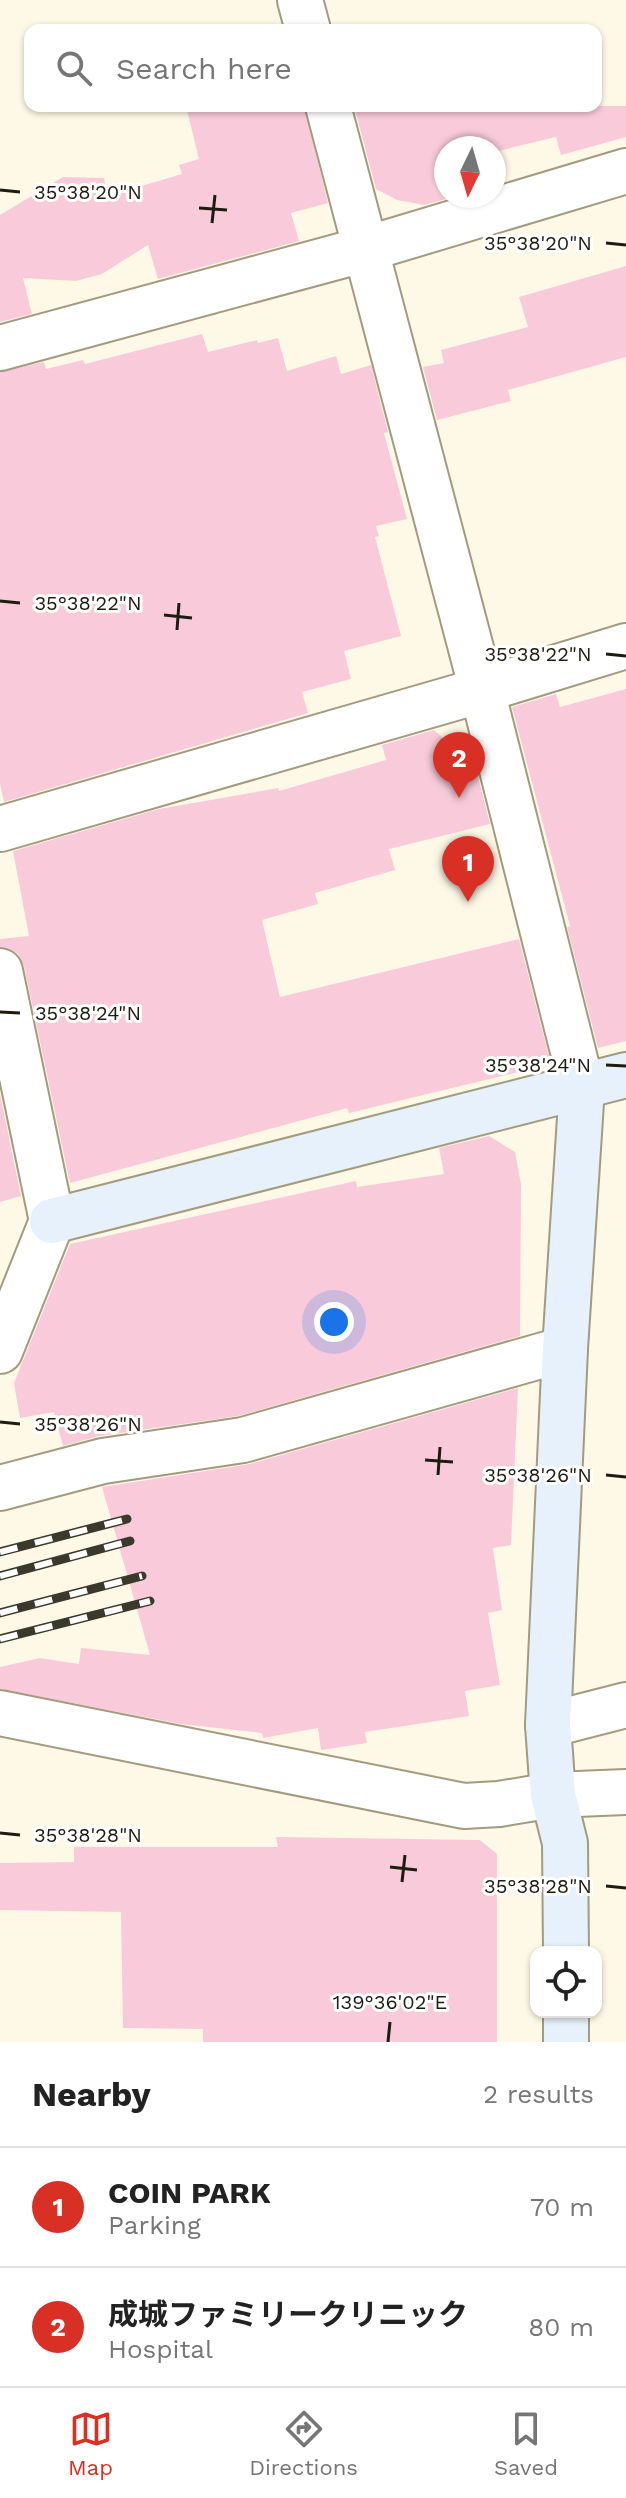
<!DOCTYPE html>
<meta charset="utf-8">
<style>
body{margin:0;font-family:"Work Sans","Noto Sans JP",sans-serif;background:#f2f2f2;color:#222}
.controls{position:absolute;right:24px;bottom:24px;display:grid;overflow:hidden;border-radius:16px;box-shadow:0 2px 6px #0004}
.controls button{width:72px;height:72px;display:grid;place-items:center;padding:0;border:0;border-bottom:2px solid #e0e0e0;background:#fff;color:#222;font:40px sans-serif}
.compass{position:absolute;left:434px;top:136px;width:72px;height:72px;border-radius:50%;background:#fff;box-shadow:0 2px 6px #0004;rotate:185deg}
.you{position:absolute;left:334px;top:1322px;width:28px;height:28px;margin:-20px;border:6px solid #fff;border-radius:50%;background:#1a73e8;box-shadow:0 0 0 12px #1a73e833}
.badge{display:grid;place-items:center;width:52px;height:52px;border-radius:50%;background:#d93025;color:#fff;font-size:26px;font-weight:700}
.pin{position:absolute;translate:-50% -66px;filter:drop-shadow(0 2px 4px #0008)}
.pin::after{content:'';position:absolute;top:42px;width:28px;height:24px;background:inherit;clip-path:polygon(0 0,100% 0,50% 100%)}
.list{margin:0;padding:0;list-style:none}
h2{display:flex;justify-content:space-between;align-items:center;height:104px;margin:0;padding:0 32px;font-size:34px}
h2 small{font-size:26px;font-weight:400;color:#767676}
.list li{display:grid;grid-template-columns:52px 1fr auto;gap:24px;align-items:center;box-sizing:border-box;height:120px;padding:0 32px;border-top:2px solid #e0e0e0}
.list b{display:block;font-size:30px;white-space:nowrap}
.list p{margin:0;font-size:26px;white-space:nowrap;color:#767676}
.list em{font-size:26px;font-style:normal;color:#767676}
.icon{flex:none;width:44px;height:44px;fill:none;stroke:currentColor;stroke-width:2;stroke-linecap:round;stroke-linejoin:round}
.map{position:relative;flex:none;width:626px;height:2042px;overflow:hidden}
.search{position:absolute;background:#fff;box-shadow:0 2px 6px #0004;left:24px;right:24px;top:24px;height:88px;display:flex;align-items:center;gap:20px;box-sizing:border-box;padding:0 28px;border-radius:16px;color:#767676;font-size:30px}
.sheet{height:344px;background:#fff}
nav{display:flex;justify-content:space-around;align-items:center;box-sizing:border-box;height:112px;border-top:2px solid #e0e0e0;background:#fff;font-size:22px;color:#767676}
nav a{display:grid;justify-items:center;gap:4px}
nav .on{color:#d93025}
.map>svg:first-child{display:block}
</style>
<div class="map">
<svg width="626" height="2042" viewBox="0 0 626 2042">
<rect width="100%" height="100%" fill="#fef9e7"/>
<g fill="#f9cbda">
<path d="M186 106H304L328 203 291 213 299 241 158 279 148 245 102 274 76 281 23 278 32 314 0 322V215L63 177 104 178 108 196 182 174 179 165 199 159Z"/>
<path d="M354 106H626V137L561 155 556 137 494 152V148H446V199L424 205 397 200 376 189Z"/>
<path d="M626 266V357L508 390 511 401 437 420 423 367 444 363 441 350 528 327 519 297Z"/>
<path d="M202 334 208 352 257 340 258 343 278 338 287 371 336 356 341 374 371 365 388 432 384 433 407 519 376 526 379 536 375 537 401 636 344 651 351 679 302 692 308 713 4 802 0 783V372L44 362 46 369 83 360 85 364Z"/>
<path d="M626 689V1041L598 1048 567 927 570 926 512 707 556 694 560 707Z"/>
<path d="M434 730 475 765 490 824 389 849 395 870 315 893 318 904 262 920 280 997 519 939 551 1064 349 1113 347 1108 70 1183 24 966 18 954 9 948 0 947V939L29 936 13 851 159 809 278 788 279 791 386 760 382 745Z"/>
<path d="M0 1094 21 1196 0 1202Z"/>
<path d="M489 1136 515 1152 521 1184 520 1336 238 1416 99 1436 63 1446 54 1412 20 1418 14 1383 70 1244 356 1181 357 1187 444 1174 439 1148Z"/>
<path d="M518 1388 511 1545 493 1548 502 1610 488 1613 500 1685 465 1691 469 1716 365 1732 367 1743 321 1750 318 1728 263 1738 262 1733 181 1724 0 1689V1667L40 1658 79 1664 81 1648 150 1655 102 1487 250 1464Z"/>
<path d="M276 1837 480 1840 497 1854V2042H203V2029L123 2028 121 1912 0 1910V1863L74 1862V1847H278Z"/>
</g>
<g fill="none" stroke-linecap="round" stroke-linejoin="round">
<g stroke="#a39b7f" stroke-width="48">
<g id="street">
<path d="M300 0 308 30"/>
<path d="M328 106 482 690 582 1087"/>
<path d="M0 348 366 249 626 171"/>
<path d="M0 829 482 690 626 646"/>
<path d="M0 971 52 1221 0 1351"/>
<path d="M0 1488 103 1461 243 1440 565 1349"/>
<path d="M0 1713 464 1806 499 1804 553 1795 626 1792"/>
<path d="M548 1725 626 1705"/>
</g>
</g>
<g stroke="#a39b7f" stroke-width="48">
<g id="secondary">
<path d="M52 1221 626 1075"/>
<path d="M566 1952 565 1843 553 1795 548 1725 565 1349 582 1087"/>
<path d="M566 2012V2042"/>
</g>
</g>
<use href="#street" stroke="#fff" stroke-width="44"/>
<use href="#secondary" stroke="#e6f1fb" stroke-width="44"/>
<g stroke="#3b382c" stroke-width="9">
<g id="rail">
<path d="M0 1552 127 1519"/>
<path d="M0 1576 130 1541"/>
<path d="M0 1613 142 1576"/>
<path d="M0 1639 150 1601"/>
</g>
</g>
<use href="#rail" stroke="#fff" stroke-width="6" stroke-dasharray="18" stroke-linecap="butt"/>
</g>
<path fill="none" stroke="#1e1b10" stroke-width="3" d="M0 190 20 192M199 208 227 210M212 223 215 195M606 243 626 245M0 601 20 603M164 615 192 618M177 630 179 603M606 654 626 656M0 1012 20 1013M606 1065 626 1066M0 1422 20 1424M425 1460 453 1462M438 1475 440 1447M606 1475 626 1477M0 1833 20 1835M390 1867 417 1870M402 1882 405 1855M606 1886 626 1888M388 2042 390 2022"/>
<g font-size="20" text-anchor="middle" fill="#1e1b10" stroke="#fff" stroke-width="6" stroke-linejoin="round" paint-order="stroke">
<text x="88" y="199">35°38'20"N</text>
<text x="538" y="250">35°38'20"N</text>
<text x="88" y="610">35°38'22"N</text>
<text x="538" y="661">35°38'22"N</text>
<text x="88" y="1020">35°38'24"N</text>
<text x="538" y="1072">35°38'24"N</text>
<text x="88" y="1431">35°38'26"N</text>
<text x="538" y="1482">35°38'26"N</text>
<text x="88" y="1842">35°38'28"N</text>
<text x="538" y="1893">35°38'28"N</text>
<text x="390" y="2009">139°36'02"E</text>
</g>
</svg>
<div class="controls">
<button><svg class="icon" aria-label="locate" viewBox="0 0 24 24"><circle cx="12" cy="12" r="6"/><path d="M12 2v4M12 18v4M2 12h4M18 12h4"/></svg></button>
</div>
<svg class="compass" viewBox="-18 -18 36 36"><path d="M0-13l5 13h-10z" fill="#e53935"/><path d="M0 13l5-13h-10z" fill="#767676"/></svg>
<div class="you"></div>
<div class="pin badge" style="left:468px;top:902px">1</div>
<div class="pin badge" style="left:459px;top:798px">2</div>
<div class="search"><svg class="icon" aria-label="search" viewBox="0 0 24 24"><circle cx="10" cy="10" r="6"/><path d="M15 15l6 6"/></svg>Search here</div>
</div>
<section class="sheet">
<h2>Nearby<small>2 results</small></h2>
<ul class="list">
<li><span class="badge">1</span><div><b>COIN PARK</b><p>Parking</p></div><em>70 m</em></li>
<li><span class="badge">2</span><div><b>成城ファミリークリニック</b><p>Hospital</p></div><em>80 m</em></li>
</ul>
</section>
<nav>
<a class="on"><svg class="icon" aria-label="map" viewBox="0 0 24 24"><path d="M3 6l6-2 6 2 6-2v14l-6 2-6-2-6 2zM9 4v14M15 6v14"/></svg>Map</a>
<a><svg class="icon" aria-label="directions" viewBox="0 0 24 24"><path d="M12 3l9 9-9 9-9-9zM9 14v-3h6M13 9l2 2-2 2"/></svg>Directions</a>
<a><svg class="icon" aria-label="saved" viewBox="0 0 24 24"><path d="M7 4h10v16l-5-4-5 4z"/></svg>Saved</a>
</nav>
